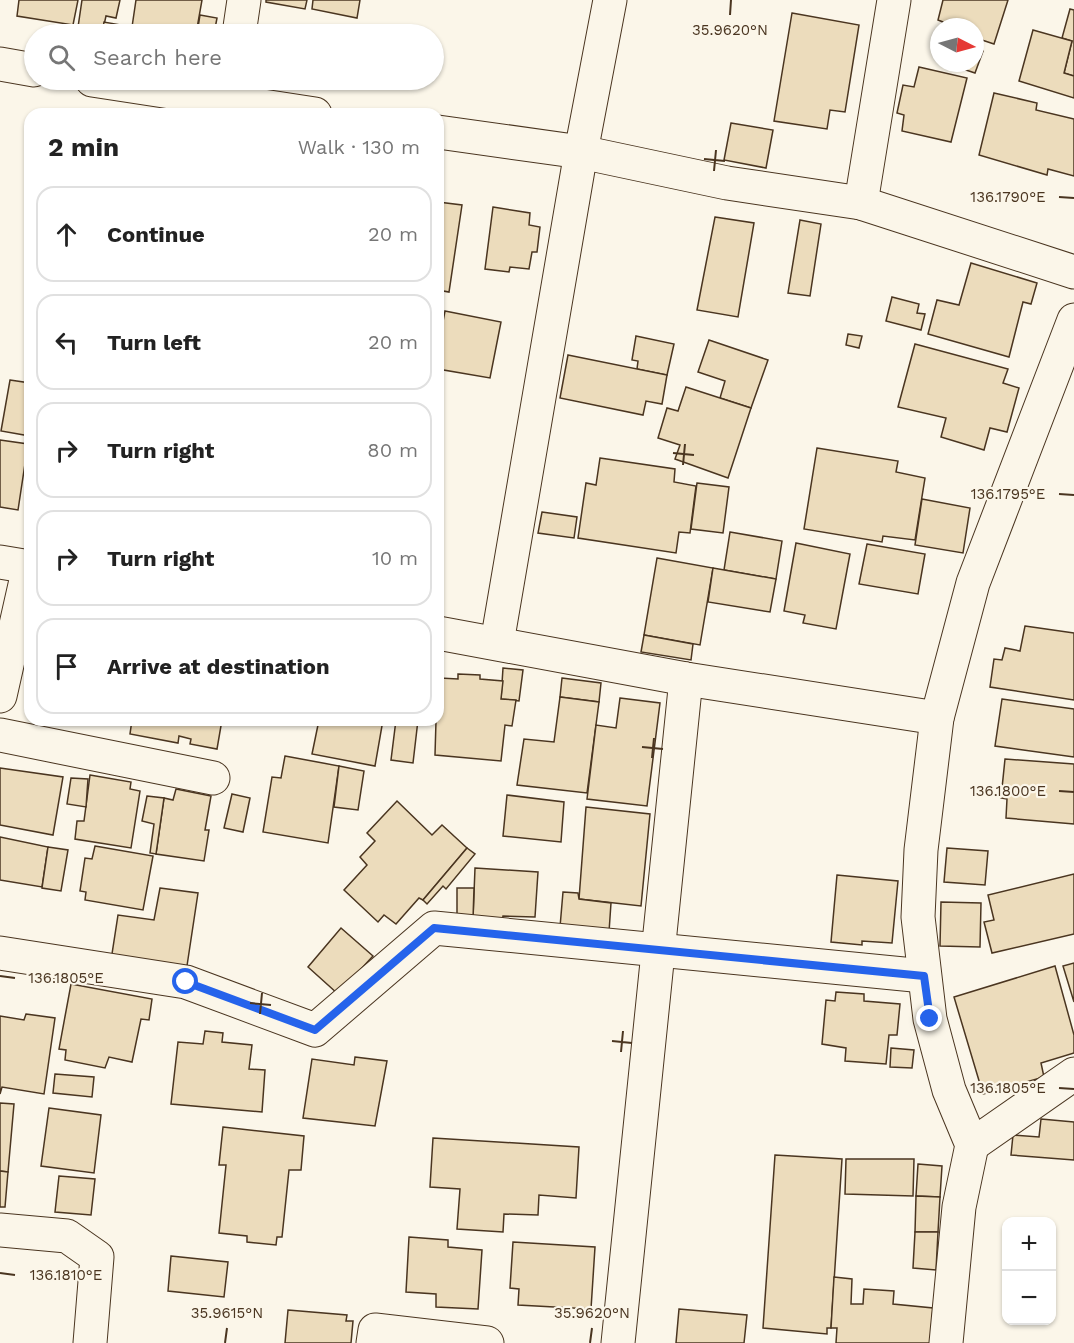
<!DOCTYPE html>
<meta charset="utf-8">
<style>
body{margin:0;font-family:"Work Sans",sans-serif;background:#f2f2f2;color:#222}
.controls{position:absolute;right:18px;bottom:18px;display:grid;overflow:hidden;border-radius:12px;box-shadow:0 2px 4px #0004}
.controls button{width:54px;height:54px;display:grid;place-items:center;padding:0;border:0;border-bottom:2px solid #e0e0e0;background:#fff;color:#222;font:30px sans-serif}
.compass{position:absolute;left:930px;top:18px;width:54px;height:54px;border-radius:50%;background:#fff;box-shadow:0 2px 4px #0004;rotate:96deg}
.stop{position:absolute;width:18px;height:18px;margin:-14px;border:4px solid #2563eb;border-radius:50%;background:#fff}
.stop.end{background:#2563eb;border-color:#fff;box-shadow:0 2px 6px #0008}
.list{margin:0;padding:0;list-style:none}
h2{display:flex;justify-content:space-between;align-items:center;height:78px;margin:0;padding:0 24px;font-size:26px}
h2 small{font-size:20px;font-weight:400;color:#767676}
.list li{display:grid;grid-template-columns:39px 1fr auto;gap:18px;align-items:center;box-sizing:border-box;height:96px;margin:0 12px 12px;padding:0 12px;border:2px solid #e0e0e0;border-radius:18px}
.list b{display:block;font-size:22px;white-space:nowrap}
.list em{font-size:20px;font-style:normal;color:#767676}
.icon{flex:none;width:33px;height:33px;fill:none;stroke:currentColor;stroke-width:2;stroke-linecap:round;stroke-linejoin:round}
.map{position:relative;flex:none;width:1074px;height:1343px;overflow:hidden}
.search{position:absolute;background:#fff;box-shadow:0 2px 4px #0004;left:24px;top:24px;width:420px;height:66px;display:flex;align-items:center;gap:15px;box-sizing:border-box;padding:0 21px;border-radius:33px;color:#767676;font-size:22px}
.panel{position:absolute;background:#fff;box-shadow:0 2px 4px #0004;left:24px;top:108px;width:420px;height:618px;border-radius:18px}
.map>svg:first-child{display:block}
</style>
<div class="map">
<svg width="1074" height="1343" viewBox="0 0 1074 1343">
<rect width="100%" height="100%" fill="#fbf6e9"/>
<g fill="#ecdcbc" stroke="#4a3520" stroke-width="1.5">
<path d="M19 0H78L73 25 17 16Z"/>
<path d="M82 0H120L116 18 106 16 102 34H77Z"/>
<path d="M136 0H202L196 34H102L104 22 132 27Z"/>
<path d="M266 0H307L305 9 266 2Z"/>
<path d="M313 0H360L357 18 312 9Z"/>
<path d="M943 0H1008L994 44 979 39 977 48 983 51 975 73 945 63H975V27H941L943 22 938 20Z"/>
<path d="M1070 9 1074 10V76L1064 73 1072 41 1062 38Z"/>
<path d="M792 13 859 25 845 112 830 110 827 129 774 121Z"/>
<path d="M200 15 217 18 214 34H197Z"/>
<path d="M1033 30 1072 41 1064 73 1074 76V98L1019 81Z"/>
<path d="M919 67 967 78 951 142 902 131 904 115 897 113 903 85 914 87Z"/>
<path d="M994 93 1037 103 1036 110 1074 119V176L1048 169 1047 175 979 155Z"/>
<path d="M731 123 773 130 766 168 724 160Z"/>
<path d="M438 202 462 205 449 292 438 290Z"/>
<path d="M493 207 530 213 529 225 540 227 537 252H532L529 269 510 267 509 272 485 269Z"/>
<path d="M715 217 754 223 738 317 697 310Z"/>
<path d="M800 220 821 224 810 296 788 293Z"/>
<path d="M971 263 1037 283 1031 304 1023 302 1009 357 928 334 937 300 959 305Z"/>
<path d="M892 297 919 304 917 313 925 314 921 330 886 321Z"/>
<path d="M445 311 501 322 490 378 438 369V347Z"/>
<path d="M848 334 862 336 859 348 846 345Z"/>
<path d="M636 336 674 344 667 375 637 369 638 361 632 360Z"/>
<path d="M709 340 768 360 751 408 720 398 725 381 698 372Z"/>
<path d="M915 344 1008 369 1003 383 1019 388 1007 432 990 428 984 450 941 437 946 418 898 407Z"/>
<path d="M568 355 667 375 662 404 646 401 643 415 560 398Z"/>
<path d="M10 380 30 383V436L1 431Z"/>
<path d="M686 387 751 408 728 478 675 459 680 445 658 438 667 408 678 411Z"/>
<path d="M0 440 28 444 18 510 0 507Z"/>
<path d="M817 448 898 461 896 472 925 478 915 540 883 536 882 542 804 529Z"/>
<path d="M600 458 675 469 674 482 696 486 690 533 679 532 676 553 578 538 586 483 596 485Z"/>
<path d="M697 483 729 487 723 533 691 529Z"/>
<path d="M922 499 970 508 963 553 915 545Z"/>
<path d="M542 512 577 517 574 538 538 533Z"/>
<path d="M730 532 782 541 776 579 724 570Z"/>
<path d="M796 543 850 554 836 629 803 623 805 615 784 611Z"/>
<path d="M867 544 925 554 918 594 859 584Z"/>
<path d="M657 558 713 568 700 645 644 635Z"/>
<path d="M713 568 776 579 770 612 708 602Z"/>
<path d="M1025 626 1074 633V700L990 687 994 659 1002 660 1005 648 1020 651Z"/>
<path d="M644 635 693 644 691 660 641 652Z"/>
<path d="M503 668 523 670 519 701 501 699Z"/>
<path d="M458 674 480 675V679L503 681 501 699 516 700 512 726 505 725 501 761 435 755 436 721H431L438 720V692L440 678 458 679Z"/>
<path d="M562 678 601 683 599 702 560 697Z"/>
<path d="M560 697 599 702 587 793 517 785 524 739 554 742Z"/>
<path d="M620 698 660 703 647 806 587 799 596 725 616 728Z"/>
<path d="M1002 699 1074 709V757L995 746Z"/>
<path d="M132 720H222L217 749 190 744 191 739 179 736 178 743 130 734Z"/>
<path d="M319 720H383L375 766 312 754Z"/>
<path d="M396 720H418L413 763 391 760Z"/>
<path d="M285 756 339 766 328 843 263 832 272 777 281 778Z"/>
<path d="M1005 759 1074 764V824L1006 818 1007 799 1001 798Z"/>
<path d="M339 766 364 771 358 810 334 807Z"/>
<path d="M0 768 63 777 53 835 0 825Z"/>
<path d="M90 775 131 782 130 789 140 791 131 848 75 839 77 821H84Z"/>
<path d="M71 778 88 779 86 807 67 804Z"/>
<path d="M176 789 211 796 205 830H209L204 861 156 854 164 798 173 800Z"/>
<path d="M232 794 250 798 243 832 224 828Z"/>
<path d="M507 795 564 802 561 842 503 836Z"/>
<path d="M147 796 164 798 156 854 150 853 154 824 142 821Z"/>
<path d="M397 801 432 835 442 825 467 848 423 900 419 898 396 924 384 915 378 922 344 890 367 865 360 857 375 841 367 833Z"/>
<path d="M586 807 650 814 641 906 579 899Z"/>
<path d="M0 837 48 847 42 887 0 880Z"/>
<path d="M95 846 153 856 143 910 85 900 86 892 80 891 85 858 92 859Z"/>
<path d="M48 847 68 850 61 891 42 888Z"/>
<path d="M467 848 475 854 446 889 443 886 427 904 423 900Z"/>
<path d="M947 848 988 851 985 885 944 882Z"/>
<path d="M475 868 538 872 535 917 503 916 502 921 473 919Z"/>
<path d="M1074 874V934L992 953 984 922 994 920 988 895Z"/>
<path d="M837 875 898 881 892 943 862 941V945L831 942Z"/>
<path d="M160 888 198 893 185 979 110 967 118 915 154 920Z"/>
<path d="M457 888H474L473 919H457Z"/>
<path d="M563 892 578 893 579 899 611 903 609 932 560 927Z"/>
<path d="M941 902 981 903 980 947 940 946Z"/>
<path d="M341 928 373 956 338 994 308 967Z"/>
<path d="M1074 963V1002L1063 966Z"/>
<path d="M1055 966 1074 1035V1053L1041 1063 1044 1077 983 1094 954 997Z"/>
<path d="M71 984 152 999 149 1020 141 1019 132 1062 109 1057 105 1068 65 1060 66 1050 59 1049Z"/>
<path d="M836 992 864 994V1001L900 1004 897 1035H889L886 1064 845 1061 846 1048 822 1044 826 1000 835 1001Z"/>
<path d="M26 1014 55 1018 44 1094 2 1087 0 1094V1016L24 1020Z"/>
<path d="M205 1031 223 1033 222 1042 252 1045 249 1069 265 1070 262 1112 171 1104 178 1042 203 1044Z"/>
<path d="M891 1048 914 1050 912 1068 890 1067Z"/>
<path d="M355 1057 387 1061 375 1126 303 1118 312 1059 354 1065Z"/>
<path d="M55 1074 94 1077 92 1097 53 1093Z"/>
<path d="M0 1103 14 1104 8 1172 0 1171Z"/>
<path d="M49 1108 101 1115 94 1173 41 1166Z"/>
<path d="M1041 1119 1074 1122V1160L1011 1155 1013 1135 1039 1137Z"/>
<path d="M223 1127 304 1136 301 1170H289L282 1237H277L276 1245 247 1242V1236L219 1233 226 1165H219Z"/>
<path d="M433 1138 579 1147 576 1198 539 1195 538 1215 504 1214 503 1232 457 1229 460 1189 430 1187Z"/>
<path d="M775 1155 842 1159 831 1328H827V1334L763 1328Z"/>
<path d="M846 1159H914L913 1196 845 1194Z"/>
<path d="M918 1164 942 1166 940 1197 916 1196Z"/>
<path d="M0 1171 8 1172 5 1207H0Z"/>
<path d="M59 1176 95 1179 91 1215 55 1212Z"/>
<path d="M916 1196 940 1197 938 1232H915Z"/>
<path d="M915 1232H938L936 1270 913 1268Z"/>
<path d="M409 1237 448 1240V1247L482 1250 478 1309 436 1307V1294L406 1292Z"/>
<path d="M513 1242 595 1247 591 1309 518 1305 519 1289 510 1288Z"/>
<path d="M171 1256 228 1262 224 1297 168 1291Z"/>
<path d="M834 1277 852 1279 851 1304H863L864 1289 894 1291 893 1304 933 1308 930 1343H836L837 1328H831Z"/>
<path d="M679 1309 747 1315 744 1343H676Z"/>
<path d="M288 1310 347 1315 346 1321H353L351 1343H285Z"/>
</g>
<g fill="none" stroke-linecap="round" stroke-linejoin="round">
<g stroke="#4a3520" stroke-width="35">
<g id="street">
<path d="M239 34 244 0"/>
<path d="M0 64 34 70"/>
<path d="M92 80 315 114"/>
<path d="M438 132 581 152 727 183 861 203 1074 272"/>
<path d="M861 203 894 0"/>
<path d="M0 562 30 567"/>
<path d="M438 633 686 679 937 718"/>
<path d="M497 643 581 152 610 0"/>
<path d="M0 696 29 567"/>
<path d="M0 735 213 778"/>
<path d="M0 953 186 982 315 1030 434 928 924 976"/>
<path d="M972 1145 1074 1074"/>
<path d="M0 1230 67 1236 97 1257 90 1343"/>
<path d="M373 1343 375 1330 487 1343"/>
<path d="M618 1343 686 679"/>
<path d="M946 1343 959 1207 972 1145 949 1090 930 1019 918 917 921 850 937 718 973 583 1074 320"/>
</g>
</g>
<use href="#street" stroke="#fbf6e9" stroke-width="33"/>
</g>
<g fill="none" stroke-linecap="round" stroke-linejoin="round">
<path stroke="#2563eb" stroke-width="8" d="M186 982 315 1030 434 928 924 976 930 1019"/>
</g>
<path fill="none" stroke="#4a3520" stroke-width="2" d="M730 15 731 0M704 159 725 161M714 171 716 150M1059 197 1074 198M673 453 694 455M683 465 685 444M1059 494 1074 495M642 747 663 749M652 758 654 738M1059 791 1074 792M0 976 15 978M250 1003 271 1005M260 1014 262 993M612 1041 632 1043M621 1052 623 1031M1059 1088 1074 1089M0 1273 15 1275M225 1343 227 1328M590 1343 592 1328"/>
<g font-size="15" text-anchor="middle" fill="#4a3520" stroke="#fbf6e9" stroke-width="4.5" stroke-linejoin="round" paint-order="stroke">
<text x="730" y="35">35.9620°N</text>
<text x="1008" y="202">136.1790°E</text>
<text x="1008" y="499">136.1795°E</text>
<text x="1008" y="796">136.1800°E</text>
<text x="66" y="983">136.1805°E</text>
<text x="1008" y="1093">136.1805°E</text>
<text x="66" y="1280">136.1810°E</text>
<text x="227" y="1318">35.9615°N</text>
<text x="592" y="1318">35.9620°N</text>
</g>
</svg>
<div class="controls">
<button>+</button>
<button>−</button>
</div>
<svg class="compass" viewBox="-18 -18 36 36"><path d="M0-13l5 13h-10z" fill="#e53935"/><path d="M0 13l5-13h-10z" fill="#767676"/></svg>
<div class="stop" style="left:186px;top:982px"></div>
<div class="stop end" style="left:930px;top:1019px"></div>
<div class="search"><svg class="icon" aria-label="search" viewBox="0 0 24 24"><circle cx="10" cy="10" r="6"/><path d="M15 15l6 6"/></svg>Search here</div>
<section class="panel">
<h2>2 min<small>Walk · 130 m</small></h2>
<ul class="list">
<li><svg class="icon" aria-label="ahead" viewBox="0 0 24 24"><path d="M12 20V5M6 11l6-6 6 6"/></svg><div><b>Continue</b></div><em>20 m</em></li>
<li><svg class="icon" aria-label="left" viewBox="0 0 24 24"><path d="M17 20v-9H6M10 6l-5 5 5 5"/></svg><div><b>Turn left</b></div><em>20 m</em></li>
<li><svg class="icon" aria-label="right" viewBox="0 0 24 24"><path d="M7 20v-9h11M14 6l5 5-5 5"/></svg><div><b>Turn right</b></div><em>80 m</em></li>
<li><svg class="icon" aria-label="right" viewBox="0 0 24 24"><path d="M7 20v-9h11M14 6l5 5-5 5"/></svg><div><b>Turn right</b></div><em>10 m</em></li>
<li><svg class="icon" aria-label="arrive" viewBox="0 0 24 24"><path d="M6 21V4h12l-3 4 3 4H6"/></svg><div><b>Arrive at destination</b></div></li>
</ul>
</section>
</div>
